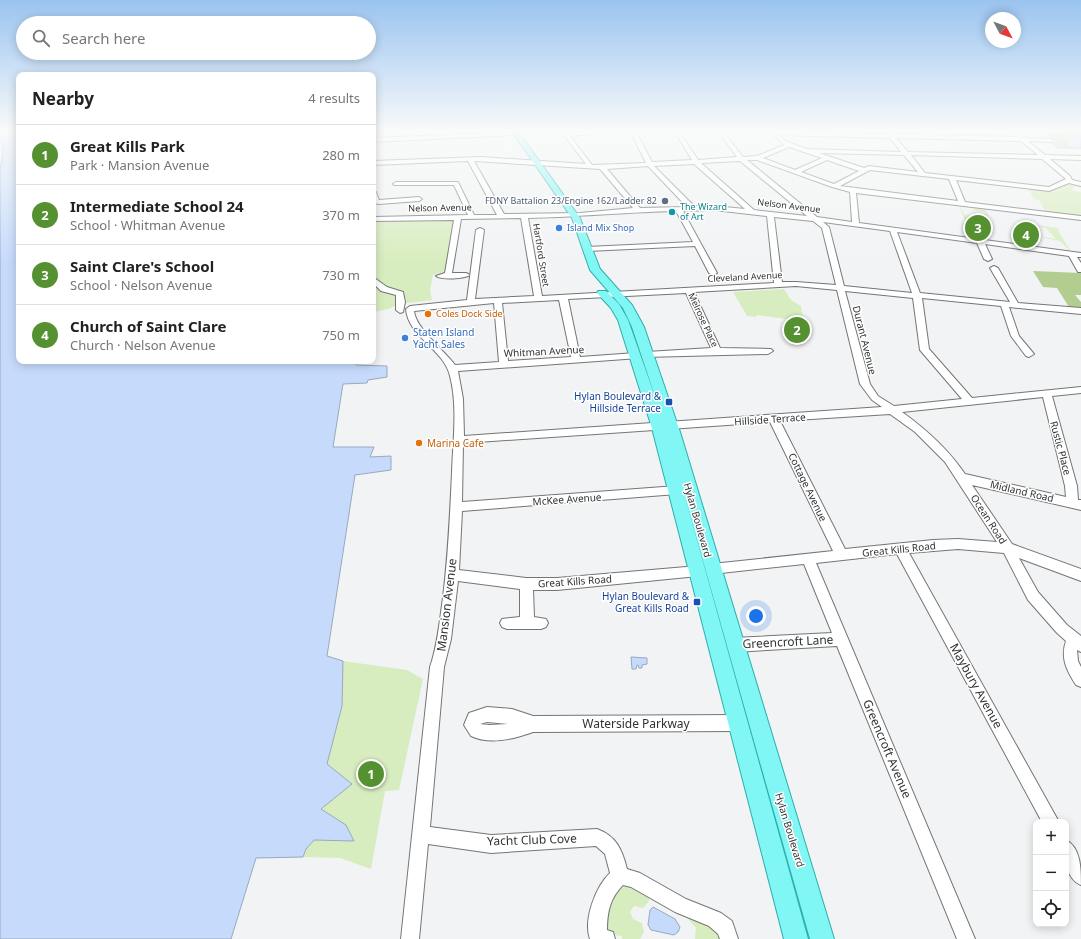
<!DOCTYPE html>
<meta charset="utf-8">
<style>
body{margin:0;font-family:"Noto Sans",sans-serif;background:#f6f6f6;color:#222}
.controls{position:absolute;right:12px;bottom:12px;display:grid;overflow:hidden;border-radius:8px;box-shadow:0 2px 10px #0003}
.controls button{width:36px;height:36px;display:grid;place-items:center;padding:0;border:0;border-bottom:1px solid #e0e0e0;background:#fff;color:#222;font:20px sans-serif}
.compass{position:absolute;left:985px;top:12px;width:36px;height:36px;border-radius:50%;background:#fff;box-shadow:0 2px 10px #0003;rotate:131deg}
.you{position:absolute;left:756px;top:616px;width:14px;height:14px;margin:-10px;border:3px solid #fff;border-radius:50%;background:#1a73e8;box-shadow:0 0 0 6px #1a73e833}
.badge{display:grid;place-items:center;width:26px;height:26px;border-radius:50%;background:#559131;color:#fff;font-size:13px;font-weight:700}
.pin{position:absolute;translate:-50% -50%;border:2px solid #fff;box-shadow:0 1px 4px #0006}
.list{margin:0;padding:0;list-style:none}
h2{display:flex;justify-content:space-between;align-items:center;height:52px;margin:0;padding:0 16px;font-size:17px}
h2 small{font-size:13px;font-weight:400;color:#767676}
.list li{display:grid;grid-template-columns:26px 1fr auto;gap:12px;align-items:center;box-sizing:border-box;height:60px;padding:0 16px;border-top:1px solid #e0e0e0}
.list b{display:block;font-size:15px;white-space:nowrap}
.list p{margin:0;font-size:13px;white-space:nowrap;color:#767676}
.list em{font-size:13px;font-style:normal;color:#767676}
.icon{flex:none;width:22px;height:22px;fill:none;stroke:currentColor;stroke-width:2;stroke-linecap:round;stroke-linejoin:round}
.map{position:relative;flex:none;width:1081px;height:939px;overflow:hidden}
.search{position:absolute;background:#fff;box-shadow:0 2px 10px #0003;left:16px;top:16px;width:360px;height:44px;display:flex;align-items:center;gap:10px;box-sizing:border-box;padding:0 14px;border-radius:22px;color:#767676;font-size:15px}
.panel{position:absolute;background:#fff;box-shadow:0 2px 10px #0003;left:16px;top:72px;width:360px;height:292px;border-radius:8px}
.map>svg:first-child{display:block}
</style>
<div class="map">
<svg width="1081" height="939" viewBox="0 0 1081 939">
<rect width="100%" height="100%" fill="#f1f3f4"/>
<g fill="#d8edbf">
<path d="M1070 184 1081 186V188L1074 186 1072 190 1081 192V215L1045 211 1039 200 1034 199 1028 188 1055 190Z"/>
<path d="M959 205 965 215 974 216V213L986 214 985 212 973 210 972 207 985 208 991 223 985 218 986 222 992 225 965 221Z"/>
<path d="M454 219 445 274 433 275 430 290 432 300 398 304 389 309 373 312V221Z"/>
<path d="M1038 225 1058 228 1059 232 1071 252 1060 241 1044 238 1043 237 1056 239 1046 228 1040 227Z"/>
<path d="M784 289 791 300 801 306 803 321 757 315 756 317 747 316 733 292Z"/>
<path d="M343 661 407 670 423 679 399 790 385 791 371 869 340 858 303 857 306 849 314 840 354 841 346 825 320 809 327 764 342 706Z"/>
<path d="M630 885 649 895V901L643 908 634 906 630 912 633 919 642 923 644 932 640 939H622V936C593 936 608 888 630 885Z"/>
<path d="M683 913 712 925 722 939H695L696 928Z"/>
</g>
<g fill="#b3cd91">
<path d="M1040 130H1081V131L1076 132 1079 136 1065 144 1074 147 1081 148V149H1058L1048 141 1056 142Z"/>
<path d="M1033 271 1081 273V295H1075L1081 302V309L1069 307 1057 288 1043 287Z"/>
</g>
<g fill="#c6dbfc" stroke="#99a8bf">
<path d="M0 130H19V361H356V365L387 366V377L368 380 367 383 343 384 333 447H374L370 457 391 456V470L355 475 327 656 343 661 342 706 327 764 352 784 321 809 346 825 354 841 314 840 306 849 303 857 256 858 231 939H0V171L3 152Z"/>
<path d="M1081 131V148L1069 147 1064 144 1068 143 1069 140 1078 136 1076 132Z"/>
<path d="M631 657 647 658V664L642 665V668H639L638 665H637L636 669H632Z"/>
<path d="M653 907 675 919 680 927 678 932 674 935 651 930 648 925 650 910Z"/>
</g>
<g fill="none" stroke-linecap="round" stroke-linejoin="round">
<path stroke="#99a8bf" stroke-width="1.5" d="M1065 130 1077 133"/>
<g stroke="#747576" stroke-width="2">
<g id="minor">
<path d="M560 130H565L567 133 603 130 601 133 570 136 592 165 646 163 630 130H635L652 162 692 160 674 130H678L698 160 737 157 717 130H722L743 157 757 156 784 145 769 130 776 131 887 134 889 131 893 134 1017 137 1008 130H1014L1024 138 1054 139 1052 142 1028 141 1045 155 1081 156V160L1050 159 1070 176 1072 180 1081 182V186L1069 183 1049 191 956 180 965 202 1081 216V220L856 193 859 223 1081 253V257H1077L1081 263V272H1078L1069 256 985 244 992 259 988 261 984 259 977 243 897 232 920 293 1010 302 990 268 994 266 998 268 1018 303 1081 308V314L1009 307 1019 336 1034 354 1029 357 1026 356 1011 336 1001 306 922 298 929 349 972 398 1081 387V393L1052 396 1077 486 1078 500H1081V510L972 485 1012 544 1081 569V581L1019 558 1038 592 1067 625 1081 636V652L1077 650 1078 661 1081 667V687L1076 685C1067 671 1060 658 1066 641L1057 633 1028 600 1004 553 958 549 909 553 1059 822H1042L897 554 816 563 975 939H957L837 646 734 652 729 650 727 645 729 640 734 638 832 633 804 564 712 574 708 573 706 569 708 565 712 564 833 551 770 422 463 443 462 502 677 486 681 487 683 490 681 493 677 494 462 511 459 570 526 578H557L698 566 702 567 704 571 702 575 698 576 557 590H533L534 617 546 619 548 623 546 627 541 629H507L502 627 500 623 502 619 520 617V589L458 581 451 639 444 667 430 827 491 835 597 829C616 836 622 849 627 869L640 873 686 899 721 913 732 921 738 939H720L718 934 709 926 675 912 631 887 623 885C610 898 607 912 607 930L613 932 615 939H590C583 920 596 886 610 873L605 854 596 846 491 853 428 844 419 939H401L430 667C437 647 439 626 442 605 448 561 450 517 452 472 453 441 458 406 450 376 444 349 408 337 406 309L410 306 467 300 476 230 480 228 484 230 475 299 534 296 521 218 461 219 452 273H466L470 275C464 279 442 280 436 276L445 273 454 220 373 221V217L468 215 454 185H394L393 184 396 182H458L474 215H497L468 161 373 165V161L481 157 586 164ZM779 135 890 138 901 152 807 149 785 141ZM896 138 1021 141 1038 155 908 152ZM789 147 822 158 795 170 763 158ZM819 153 904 155 918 172 869 166 864 168ZM911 155 1042 159 1066 179 1049 187 925 173ZM747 160H757L832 187 850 192 852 222 817 217ZM827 160 859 171 834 184 801 172ZM474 161 600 169 633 208 580 213 504 214ZM740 161 807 216 754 210 701 163ZM694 164 745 209 714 206H694L654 166ZM648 166 687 207 640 208 607 169ZM870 170 949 179 958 201 840 186ZM714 210 767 216 774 283 542 296 528 218C577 217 627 212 676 211L693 242 587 247 583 249 587 251 695 246 709 273 713 275 717 273 683 211ZM774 217 813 221 822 228 836 285 796 282H782ZM823 222 890 231 912 293 844 286 829 227ZM796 286 837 290 860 384 872 400 882 407 464 436 463 399 458 371 639 358V354L636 353 580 357 568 299 686 293 711 348 647 352 644 353V357L768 354 773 351 771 349 720 348 694 292ZM845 291 913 298 920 350 962 399 894 406 878 396 870 384ZM559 300 571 357 508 361 502 303ZM494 303 499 362 455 365C444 350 416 329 414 311ZM1043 397 1065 486 1066 497 965 474C948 449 927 430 902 412ZM890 414 915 432 945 462 997 542 958 539 933 540 845 549 780 421Z"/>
<path d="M513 132 515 135 373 142V138Z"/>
<path d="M373 190 376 192 379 200 419 197 422 199 419 201 379 204 373 203Z"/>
<path d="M373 277 387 287 403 292 405 302 403 312 400 313 396 310V295L381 291 373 283Z"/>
<path d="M487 707 512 709 533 716 739 715 744 718 747 723 744 728 739 731 533 732C514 739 490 745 471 736L464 725 469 713ZM487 722 508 724 489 725 480 724Z"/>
<path d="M1066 840C1081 848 1081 869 1081 885 1064 878 1066 856 1066 840Z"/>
</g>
</g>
<g stroke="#2daeac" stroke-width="2">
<path id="major" d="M511 130H517L580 218 600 269 632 305 644 327 680 432 834 939H810L683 490 808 939H784L652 428 618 320 611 308 597 293 598 291H606L619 304 628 320 658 405 632 327 623 308 590 270 572 218Z"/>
</g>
<use href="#minor" fill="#fff" fill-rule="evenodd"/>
<use href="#major" fill="#80f7f5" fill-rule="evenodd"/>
</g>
<linearGradient id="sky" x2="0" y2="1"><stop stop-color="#9ac4f0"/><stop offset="0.5" stop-color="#f9fafa"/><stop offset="1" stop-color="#f9fafa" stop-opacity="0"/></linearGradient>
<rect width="1081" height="261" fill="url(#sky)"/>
<circle fill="#5c6f8a" stroke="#fff" stroke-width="1.5" cx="665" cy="201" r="4"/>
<circle fill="#0f9aa8" stroke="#fff" stroke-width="1.5" cx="672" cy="212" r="4"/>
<g fill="#3f7fe0" stroke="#fff" stroke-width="1.5">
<circle cx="559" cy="228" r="4"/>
<circle cx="405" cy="338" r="4"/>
</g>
<g fill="#e8710a" stroke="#fff" stroke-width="1.5">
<circle cx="428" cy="314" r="4"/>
<circle cx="419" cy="443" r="4"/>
</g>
<g fill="#1a4fb4" stroke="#fff" stroke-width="1.5">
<rect x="665" y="398" width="8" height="8" rx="2"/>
<rect x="693" y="598" width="8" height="8" rx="2"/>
</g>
<g text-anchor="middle" stroke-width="3" stroke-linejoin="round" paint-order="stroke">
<g font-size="9" fill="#4e5e75" stroke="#fff" text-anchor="end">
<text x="657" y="204">FDNY Battalion 23/Engine 162/Ladder 82</text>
</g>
<g font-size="9" fill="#303131" stroke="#fff">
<text transform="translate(789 206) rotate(7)" y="3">Nelson Avenue</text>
<text transform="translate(440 208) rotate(-1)" y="3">Nelson Avenue</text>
<text transform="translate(541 255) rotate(81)" y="3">Hartford Street</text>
<text transform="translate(745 277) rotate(-3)" y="3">Cleveland Avenue</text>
<text transform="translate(703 320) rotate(65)" y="3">Melrose Place</text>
</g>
<g font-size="9" fill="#0d838f" stroke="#fff" text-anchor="start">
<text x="680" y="210">The Wizard<tspan x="680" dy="10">of Art</tspan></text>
</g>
<g font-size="9" fill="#366cbe" stroke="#fff" text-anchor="start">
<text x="567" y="231">Island Mix Shop</text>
</g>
<g font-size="9" fill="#c56008" stroke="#fff" text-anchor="start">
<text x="436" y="317">Coles Dock Side</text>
</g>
<g font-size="10" fill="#366cbe" stroke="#fff" text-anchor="start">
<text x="413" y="336">Staten Island<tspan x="413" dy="12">Yacht Sales</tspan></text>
</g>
<g font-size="10" fill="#303131" stroke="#fff">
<text transform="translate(865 340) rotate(76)" y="4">Durant Avenue</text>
<text transform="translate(544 351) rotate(-3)" y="4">Whitman Avenue</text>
<text transform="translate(770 419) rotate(-4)" y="4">Hillside Terrace</text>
<text transform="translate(1061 448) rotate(75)" y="4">Rustic Place</text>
<text transform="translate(808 487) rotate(64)" y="4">Cottage Avenue</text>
<text transform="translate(1022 491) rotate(13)" y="4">Midland Road</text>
<text transform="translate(567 499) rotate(-4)" y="4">McKee Avenue</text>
<text transform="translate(989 519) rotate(57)" y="4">Ocean Road</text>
<text transform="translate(698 520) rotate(74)" y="4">Hylan Boulevard</text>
<text transform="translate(899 549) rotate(-6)" y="4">Great Kills Road</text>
<text transform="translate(575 581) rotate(-4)" y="4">Great Kills Road</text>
<text transform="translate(790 830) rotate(73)" y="4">Hylan Boulevard</text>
</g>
<g font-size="10" fill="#164399" stroke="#fff" text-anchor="end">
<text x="661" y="400">Hylan Boulevard &amp;<tspan x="661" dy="12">Hillside Terrace</tspan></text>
<text x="689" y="600">Hylan Boulevard &amp;<tspan x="689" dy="12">Great Kills Road</tspan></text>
</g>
<g font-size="10" fill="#c56008" stroke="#fff" text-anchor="start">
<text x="427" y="447">Marina Cafe</text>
</g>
<g font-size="12" fill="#303131" stroke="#fff">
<text transform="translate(447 605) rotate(-83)" y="4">Mansion Avenue</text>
<text transform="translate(788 642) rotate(-3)" y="4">Greencroft Lane</text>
<text transform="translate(976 686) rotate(61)" y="4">Maybury Avenue</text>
<text x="636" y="728">Waterside Parkway</text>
<text transform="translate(887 749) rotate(67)" y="4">Greencroft Avenue</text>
<text transform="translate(532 840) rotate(-2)" y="4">Yacht Club Cove</text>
</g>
</g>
</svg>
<div class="controls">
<button>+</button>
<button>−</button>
<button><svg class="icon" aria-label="locate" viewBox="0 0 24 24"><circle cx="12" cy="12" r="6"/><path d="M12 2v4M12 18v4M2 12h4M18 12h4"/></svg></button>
</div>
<svg class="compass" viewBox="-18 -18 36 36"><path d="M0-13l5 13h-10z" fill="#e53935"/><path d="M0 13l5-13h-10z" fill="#767676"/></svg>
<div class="you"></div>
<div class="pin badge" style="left:371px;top:774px">1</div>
<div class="pin badge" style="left:797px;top:330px">2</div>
<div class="pin badge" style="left:978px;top:228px">3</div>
<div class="pin badge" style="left:1026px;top:235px">4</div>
<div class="search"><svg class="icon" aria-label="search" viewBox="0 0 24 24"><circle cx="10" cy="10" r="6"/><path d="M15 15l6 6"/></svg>Search here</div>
<section class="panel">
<h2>Nearby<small>4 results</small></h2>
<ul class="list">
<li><span class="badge">1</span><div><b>Great Kills Park</b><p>Park · Mansion Avenue</p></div><em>280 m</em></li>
<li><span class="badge">2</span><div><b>Intermediate School 24</b><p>School · Whitman Avenue</p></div><em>370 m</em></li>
<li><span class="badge">3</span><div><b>Saint Clare's School</b><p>School · Nelson Avenue</p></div><em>730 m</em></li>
<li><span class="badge">4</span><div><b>Church of Saint Clare</b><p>Church · Nelson Avenue</p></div><em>750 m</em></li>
</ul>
</section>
</div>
